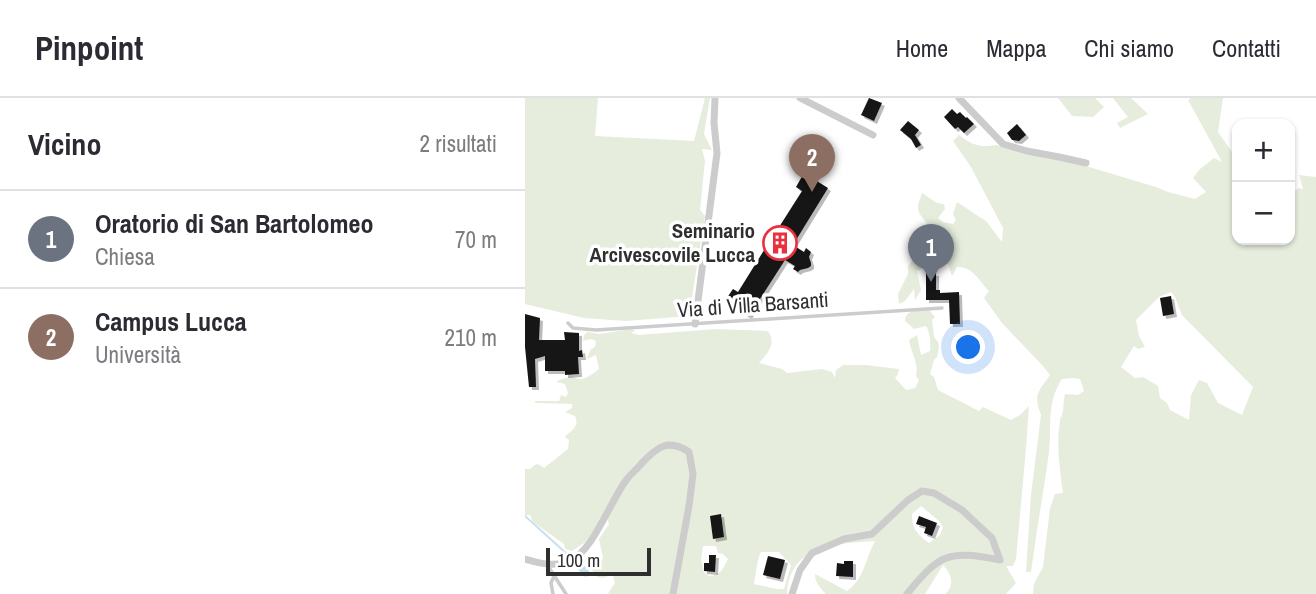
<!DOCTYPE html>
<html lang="it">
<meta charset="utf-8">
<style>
body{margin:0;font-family:"Archivo Narrow",sans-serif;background:#f7f7f7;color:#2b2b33}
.controls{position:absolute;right:21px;top:21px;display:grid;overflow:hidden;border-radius:14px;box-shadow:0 2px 5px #0004}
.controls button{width:63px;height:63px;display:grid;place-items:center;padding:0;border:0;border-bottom:2px solid #e1e1e2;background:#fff;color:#2b2b33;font:35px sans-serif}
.scale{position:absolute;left:21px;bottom:18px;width:105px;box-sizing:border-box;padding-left:7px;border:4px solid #2f2f2f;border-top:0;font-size:19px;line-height:24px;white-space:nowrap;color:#2f2f2f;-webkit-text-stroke:5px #fff;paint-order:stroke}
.you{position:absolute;left:444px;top:250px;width:24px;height:24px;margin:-18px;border:5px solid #fff;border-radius:50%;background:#1a73e8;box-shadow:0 0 0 10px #1a73e833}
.badge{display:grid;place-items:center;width:46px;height:46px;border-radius:50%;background:#d93025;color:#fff;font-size:23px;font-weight:700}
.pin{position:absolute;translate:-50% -58px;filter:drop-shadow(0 2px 4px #0008)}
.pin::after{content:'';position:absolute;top:37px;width:24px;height:21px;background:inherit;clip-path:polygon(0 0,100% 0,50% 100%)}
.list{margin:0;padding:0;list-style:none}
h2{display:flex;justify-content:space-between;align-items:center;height:91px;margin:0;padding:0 28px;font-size:30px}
h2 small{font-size:23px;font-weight:400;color:#7c7c81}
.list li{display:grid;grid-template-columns:46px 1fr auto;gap:21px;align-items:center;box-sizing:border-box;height:98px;padding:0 28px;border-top:2px solid #e1e1e2}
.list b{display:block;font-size:26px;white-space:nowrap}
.list p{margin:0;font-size:23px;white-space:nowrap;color:#7c7c81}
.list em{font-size:23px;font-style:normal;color:#7c7c81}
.map{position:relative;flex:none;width:791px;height:496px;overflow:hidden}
header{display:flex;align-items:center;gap:42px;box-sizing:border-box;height:98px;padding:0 35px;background:#fff;border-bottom:2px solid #e1e1e2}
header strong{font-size:33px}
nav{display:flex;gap:38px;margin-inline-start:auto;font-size:24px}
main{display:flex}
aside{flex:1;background:#fff}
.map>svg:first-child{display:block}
</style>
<header>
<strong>Pinpoint</strong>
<nav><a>Home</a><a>Mappa</a><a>Chi siamo</a><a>Contatti</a></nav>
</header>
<main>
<aside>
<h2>Vicino<small>2 risultati</small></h2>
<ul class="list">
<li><span class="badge" style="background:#6b7280">1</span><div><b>Oratorio di San Bartolomeo</b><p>Chiesa</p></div><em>70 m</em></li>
<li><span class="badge" style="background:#8d6e63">2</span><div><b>Campus Lucca</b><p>Università</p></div><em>210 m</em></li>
</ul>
</aside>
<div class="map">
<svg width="791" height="496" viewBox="0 0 791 496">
<defs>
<filter id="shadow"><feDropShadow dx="3" dy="3" stdDeviation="0" flood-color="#0004"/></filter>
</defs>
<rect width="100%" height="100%" fill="#fff"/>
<g fill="#e6eddd" fill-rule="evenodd">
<path d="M0 0H73L70 38 169 43 180 0H185L179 36 187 52 177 51 180 63 175 112 180 118 164 218 101 223 59 220 0 206Z"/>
<path d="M533 0H570L579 9 568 19 547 18Z"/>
<path d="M588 0H606L623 16 595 30 592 25 603 19Z"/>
<path d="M666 0H698L693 34 712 61V142H765V96L774 90 778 91 774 77 791 79V496H508L509 486 518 469 525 410 530 396 538 395C535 375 531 344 535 324 536 314 536 324 538 313 539 307 538 303 540 296L553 297 559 293 555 281 548 280 537 281C521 305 527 327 524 354 519 392 512 429 507 467L506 474H501L506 397 516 317C508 297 513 294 525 277L518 268 477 225 459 200 464 193C454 183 448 168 432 169L427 178 423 166C413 164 401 167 392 173L396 192 390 202 389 191 380 203 374 206 373 196 383 176V168L387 163 394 161 407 154 408 146 403 136C406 121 392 121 393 107 394 103 396 99 397 95L412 105 419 106 420 111 413 120 418 124 428 126 431 122 428 116 432 104 461 123 477 144 478 130 446 69 428 43 434 37C447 47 455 50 471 47L554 66 631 89 643 94 670 101 681 94 668 80 675 71 689 60 697 64 663 2ZM646 194 650 199 657 217 728 289 717 317 693 305 682 285 674 282 666 297 664 322 645 312 642 305 635 300 633 288 618 279 610 280 596 269 609 248 613 251 620 249 614 238 611 222 634 199Z"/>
<path d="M399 212H404L410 219 407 222 409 239 413 244 414 249 412 259 409 262 405 276 409 279 413 292 454 313 458 309 486 322 495 317 504 308 501 350 491 461 488 468H481L491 485 481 496H420C430 488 427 476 418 467L400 496H301C295 490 290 484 290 476L322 493C340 480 340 461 350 443 311 446 265 446 262 496H85L83 495 90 485 87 475C82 479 80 481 72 479L67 472 69 466 75 465 78 460 74 441 84 426 82 419 59 445 47 453 40 451 39 446 8 424 5 417H0V371H5L11 366 15 367 19 370 43 351 44 342 40 339C46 332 55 329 50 318L40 314 47 310V306L11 305 9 303H34L36 297 41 299 43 295 40 286 31 284 34 282 47 278C57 285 65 278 74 271L71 257 62 261 66 251 70 249 71 243 66 241 58 243 59 237 62 234 75 236 106 231 110 233 106 235 113 237 191 231 243 233C252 246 242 256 234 265L257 271 262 275 297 271 307 274 310 280 311 272 318 267H341L374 271 373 276 370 280 381 292 390 290 394 282 391 278C394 265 386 255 384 242L392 237 396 257 405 253C406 245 405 234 401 228L389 231 380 223C381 212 390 213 399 212ZM396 408 414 423 418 429 415 437 404 445C392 436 387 431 387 416ZM178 448H191L193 455 198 456 203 461C198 471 196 477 184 478L179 474 176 461ZM236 454H254L266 467 259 491H252L229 486C231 476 232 461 236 454Z"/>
</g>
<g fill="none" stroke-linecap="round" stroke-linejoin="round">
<path stroke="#c9dfed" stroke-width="2" d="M0 418 42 456"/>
<path stroke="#c9dfed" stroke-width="7" d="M48 461 61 475"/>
</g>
<g fill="#161616" filter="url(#shadow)">
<path d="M344 0 357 5 349 23 336 17Z"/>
<path d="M427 11 432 16 435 14 441 20 442 19 449 26 439 35 433 29 430 31 419 19Z"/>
<path d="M383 23 394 32 390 37 396 47 391 50 386 41 375 32Z"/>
<path d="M492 26 501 37 494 43 487 42 482 35Z"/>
<path d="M279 75 303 90 268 147 279 154 281 150 286 154 284 159 286 165V168L283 170 275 172 273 174 268 171 270 168 260 162 224 218 199 204 208 191 213 194 241 149 239 143 244 137H249L277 93 271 89Z"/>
<path d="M401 175H411V192H415V195L434 194 435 226H425L424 202H401Z"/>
<path d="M646 198 649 216 638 218 635 200Z"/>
<path d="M0 216 15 220 14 242H40L39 234 54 235V253L57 252 58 259H53L54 276 40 277V273H20V258L10 261 11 289H4L0 249Z"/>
<path d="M196 416 199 439 188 441 185 418Z"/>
<path d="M394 418 412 425 407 438 399 435 401 429 391 426Z"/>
<path d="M184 457H191L190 474 179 473V465H184Z"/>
<path d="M243 458 260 462 255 481 238 477Z"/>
<path d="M319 463H328V479L311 478 312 465 319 466Z"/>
</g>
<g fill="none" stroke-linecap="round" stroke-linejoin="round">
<g stroke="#ccc" stroke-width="3.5">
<path d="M43 225 48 230 71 232 417 210"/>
<path d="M23 468 41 496"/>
<path d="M28 496 26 485 29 478"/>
</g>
<g stroke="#ccc" stroke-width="7">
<path d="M275 0 348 37"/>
<path d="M434 0 478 46 502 53 534 59 561 65"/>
<path d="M170 226 192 55 189 25 190 0"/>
<path d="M0 461C14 465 28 469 43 464 68 455 86 401 102 381 107 375 113 370 117 365 132 349 143 340 164 354L168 376 164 408 148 496"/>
<path d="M267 496 275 472 287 455 319 441 347 436 383 402 397 393 409 395 437 412 467 440 475 462C424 452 415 455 382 496"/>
</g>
</g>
<defs>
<g id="building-ring" transform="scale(1.75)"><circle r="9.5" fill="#fff" stroke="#e8303f" stroke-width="1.5"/><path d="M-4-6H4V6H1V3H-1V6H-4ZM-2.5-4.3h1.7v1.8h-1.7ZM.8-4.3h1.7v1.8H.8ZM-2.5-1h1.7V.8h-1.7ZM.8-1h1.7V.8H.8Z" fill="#e8303f"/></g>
</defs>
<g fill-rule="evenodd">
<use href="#building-ring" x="255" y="145"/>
</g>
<g text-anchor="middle" stroke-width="7" stroke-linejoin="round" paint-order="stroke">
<g font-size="21" font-weight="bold" fill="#2f2f2f" stroke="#fff" text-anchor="end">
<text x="230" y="140">Seminario<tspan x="230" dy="24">Arcivescovile Lucca</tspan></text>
</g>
<g font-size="21" fill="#2f2f2f" stroke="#fff">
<text transform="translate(228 207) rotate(-4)" y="7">Via di Villa Barsanti</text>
</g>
</g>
</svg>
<div class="controls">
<button>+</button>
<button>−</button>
</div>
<div class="scale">100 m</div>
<div class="you"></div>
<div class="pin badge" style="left:406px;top:184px;background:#6b7280">1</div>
<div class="pin badge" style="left:287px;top:94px;background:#8d6e63">2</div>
</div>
</main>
